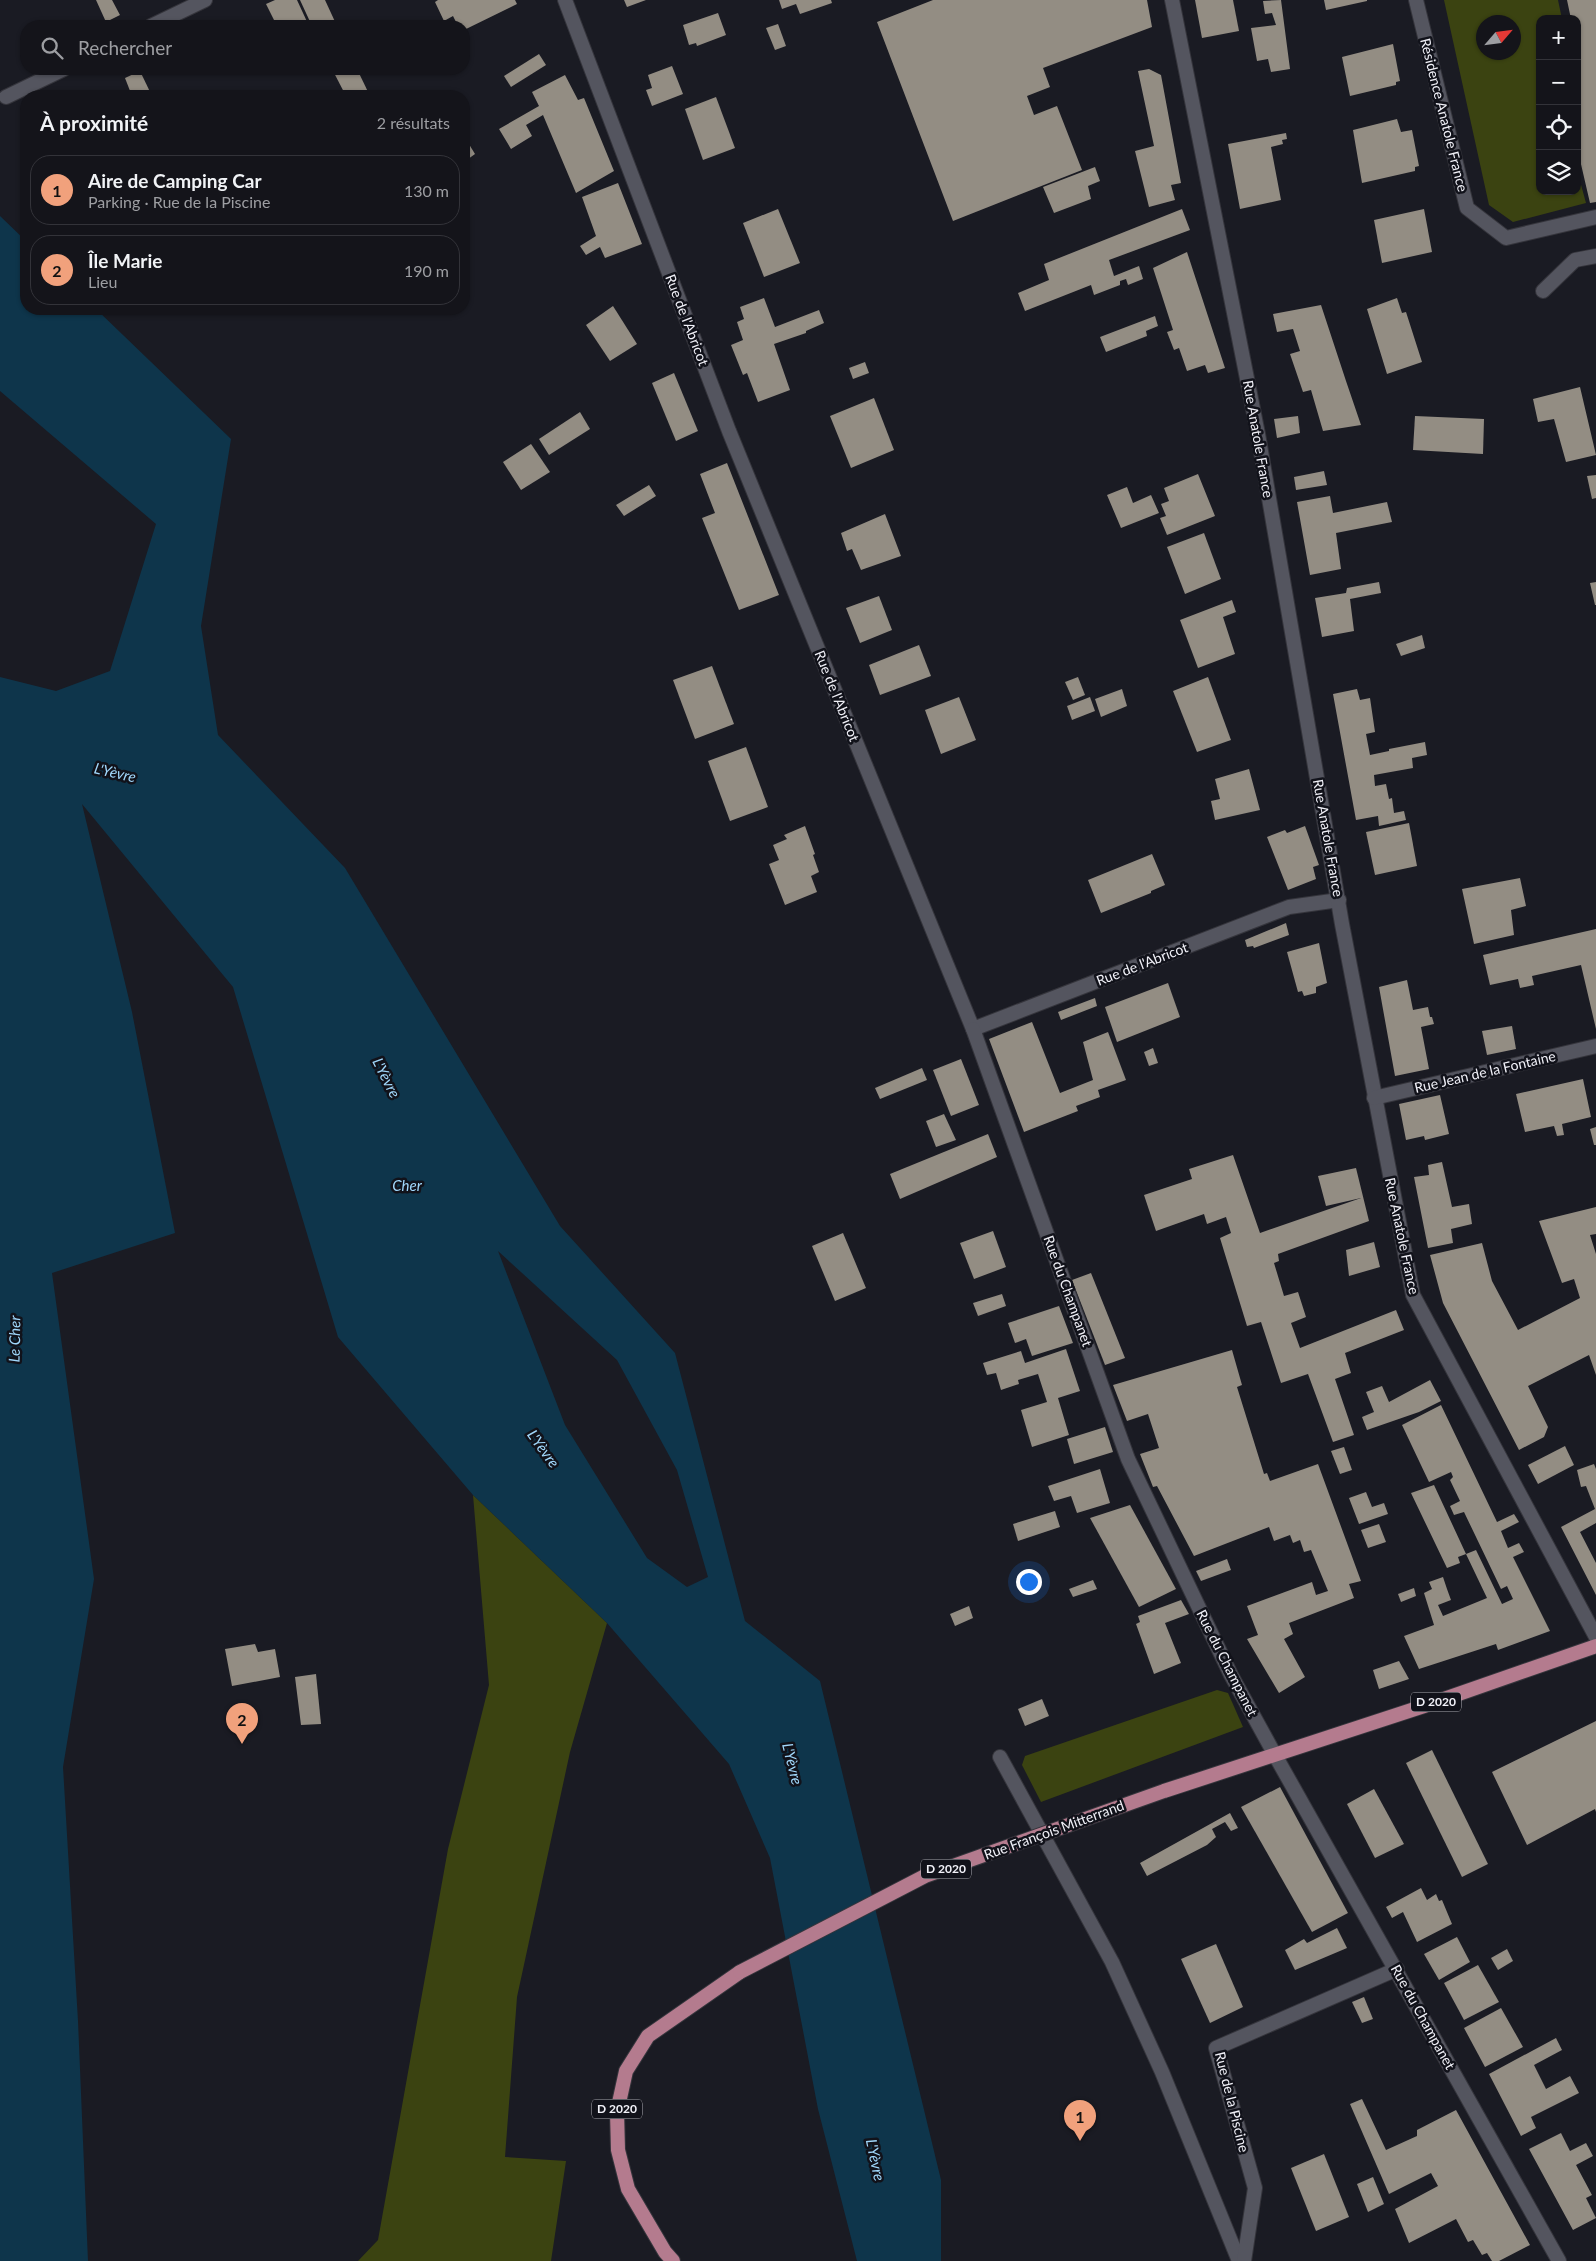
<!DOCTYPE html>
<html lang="fr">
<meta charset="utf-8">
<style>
body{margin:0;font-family:Lato,sans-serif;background:#1d1d23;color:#f1f3f6}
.controls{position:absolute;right:15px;top:15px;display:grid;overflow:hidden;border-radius:10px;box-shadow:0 1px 4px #0004}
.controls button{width:45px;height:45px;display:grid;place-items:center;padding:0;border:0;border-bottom:1px solid #333339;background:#14141a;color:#f1f3f6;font:25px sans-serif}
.compass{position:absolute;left:1476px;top:15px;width:45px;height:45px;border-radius:50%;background:#14141a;box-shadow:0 1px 4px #0004;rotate:62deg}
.you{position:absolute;left:1028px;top:1581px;width:18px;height:18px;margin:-12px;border:4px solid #fff;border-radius:50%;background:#1a73e8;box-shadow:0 0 0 8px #1a73e833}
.badge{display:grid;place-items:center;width:32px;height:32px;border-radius:50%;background:#f1a17c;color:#111;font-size:16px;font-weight:700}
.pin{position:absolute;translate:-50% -41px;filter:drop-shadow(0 1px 2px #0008)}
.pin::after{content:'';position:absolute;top:26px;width:18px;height:15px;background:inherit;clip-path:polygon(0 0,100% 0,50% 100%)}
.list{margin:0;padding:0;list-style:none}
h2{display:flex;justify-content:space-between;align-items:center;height:65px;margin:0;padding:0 20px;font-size:21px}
h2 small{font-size:16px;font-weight:400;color:#9d9ea2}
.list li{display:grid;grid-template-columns:32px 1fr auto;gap:15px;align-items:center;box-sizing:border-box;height:70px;margin:0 10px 10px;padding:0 10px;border:1px solid #333339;border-radius:20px}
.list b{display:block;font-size:19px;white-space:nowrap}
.list p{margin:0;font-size:16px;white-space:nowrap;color:#9d9ea2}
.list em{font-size:16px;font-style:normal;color:#9d9ea2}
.icon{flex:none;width:28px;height:28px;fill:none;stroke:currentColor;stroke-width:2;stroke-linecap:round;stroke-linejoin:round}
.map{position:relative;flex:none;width:1596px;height:2261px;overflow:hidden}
.search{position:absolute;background:#14141a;box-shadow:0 1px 4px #0004;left:20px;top:20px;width:450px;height:55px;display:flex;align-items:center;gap:12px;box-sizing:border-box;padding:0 18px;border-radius:20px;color:#9d9ea2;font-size:19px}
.panel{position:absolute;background:#14141a;box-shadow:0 1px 4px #0004;left:20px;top:90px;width:450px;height:225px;border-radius:20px}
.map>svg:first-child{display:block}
</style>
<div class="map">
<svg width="1596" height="2261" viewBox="0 0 1596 2261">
<rect width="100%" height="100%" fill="#1a1b23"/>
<g fill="#3b4311" fill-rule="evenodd">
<path d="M1444 0H1558L1562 19H1540V191H1577V170L1586 203 1513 222 1489 205ZM1484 22H1514V52H1484Z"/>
<path d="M473 1495 607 1623 570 1752 517 1997 505 2157 566 2161 551 2261H358L378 2240 448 1849 489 1685Z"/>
<path d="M1217 1690 1228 1693 1243 1727 1041 1802 1022 1765 1025 1756Z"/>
</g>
<path fill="#0e354b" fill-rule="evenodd" d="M0 216 26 241V309H96L231 439 201 626 218 735 345 868 560 1226 675 1353 745 1621 820 1681 941 2180V2261H857L818 2109 770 1858 729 1764 607 1623 473 1495 338 1337 233 987 82 804 132 1012 175 1233 52 1273 94 1579 63 1767 78 2021 88 2261H0V677L56 691 110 671 156 524 0 391ZM498 1251 617 1360 677 1470 708 1577 687 1587 647 1558 565 1425Z"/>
<g fill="#938d83">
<path d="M96 0H112L120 15 106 22Z"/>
<path d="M275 0H297L309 26H277L266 4Z"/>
<path d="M300 0H325L337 26H312Z"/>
<path d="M438 0H515L517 4 464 30V26H458L453 16 444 21 435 2Z"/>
<path d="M624 0H646L627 7Z"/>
<path d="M779 0H831L832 3 800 14 796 4 782 9Z"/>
<path d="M933 0H1147L1152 27 1043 68 1050 87 1027 96 1034 115 1057 106 1082 170 953 221 877 22Z"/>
<path d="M1195 0H1233L1239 31 1202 38Z"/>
<path d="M1281 0 1290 69 1271 72 1268 59 1257 61 1251 28 1276 25 1272 13 1265 14 1263 1Z"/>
<path d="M1324 0H1367V1L1326 10Z"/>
<path d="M1567 0H1596V202L1590 203 1577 147V19H1571Z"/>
<path d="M718 13 726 35 697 46 696 43 689 45 683 25Z"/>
<path d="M778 24 786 46 775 50 766 28Z"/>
<path d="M1393 44 1400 81 1396 82V85L1350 96 1342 57Z"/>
<path d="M539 54 546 65 511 87 504 76Z"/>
<path d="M672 66 683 94 652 106 646 90 652 88 648 75Z"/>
<path d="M166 69H183L169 75Z"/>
<path d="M332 69H357L370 96H346Z"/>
<path d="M1149 69 1161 75 1181 183 1171 185 1175 200 1149 207 1135 151 1154 146 1138 71Z"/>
<path d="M140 71 152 96H132L125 78Z"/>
<path d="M565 75 578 100 584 98 614 171 576 193 543 115 526 125 532 136 511 149 499 129 539 106 532 92Z"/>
<path d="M716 97 735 148 703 160 685 109Z"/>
<path d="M1397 119 1401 132 1412 130 1419 166 1415 167V171L1362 183 1353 130Z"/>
<path d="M1286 133 1287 139 1282 140 1283 144 1271 147 1281 200 1240 209 1228 144Z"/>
<path d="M464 136 475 154 464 162Z"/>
<path d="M1095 167 1100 181 1088 186 1091 199 1054 213 1043 187Z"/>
<path d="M618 183 642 244 605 258 600 247 586 255 580 246 596 236 582 197Z"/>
<path d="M778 209 800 263 764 277 743 223Z"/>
<path d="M1182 209 1190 230 1109 260 1114 276 1139 266 1143 279 1128 285 1126 279 1120 281V285L1094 295 1091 285 1025 311 1018 293 1049 280 1044 264Z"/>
<path d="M1424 209 1432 252 1382 263 1374 220Z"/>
<path d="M1187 252 1225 368 1208 373 1205 365 1187 371 1179 348 1174 350 1167 332 1173 330 1153 268Z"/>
<path d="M764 298 775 327 819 310 824 323 806 331V333L774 344 790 390 758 402 747 373 743 375 731 345 743 340 737 322 744 319 740 307Z"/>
<path d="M1397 298 1402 313 1406 312 1422 362 1387 374 1367 309Z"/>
<path d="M1321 305 1346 381 1361 425 1323 431 1311 390 1303 392 1290 354 1300 351 1293 329 1277 332 1273 314Z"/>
<path d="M613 306 637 344 610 361 586 325Z"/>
<path d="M1155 316 1158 326 1146 331 1147 336 1106 352 1100 337Z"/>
<path d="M865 362 869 373 853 379 849 368Z"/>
<path d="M674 373 698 431 676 441 652 383Z"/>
<path d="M1580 387 1596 455 1566 462 1554 419 1538 422 1533 399Z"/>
<path d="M874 398 894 450 851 468 830 416Z"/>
<path d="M580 412 590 429 549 455 539 439Z"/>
<path d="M1298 416 1300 433 1277 438 1274 419Z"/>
<path d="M1415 416 1484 419 1483 454 1413 450Z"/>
<path d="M531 444 550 472 521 490 503 462Z"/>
<path d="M727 463 779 595 739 610 702 518 715 513 700 474Z"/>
<path d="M1324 471 1327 485 1296 490 1294 477Z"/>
<path d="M1198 474 1215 516 1167 535 1160 518 1166 516 1161 504 1169 501 1164 488Z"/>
<path d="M1596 475V498L1592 499 1587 476Z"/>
<path d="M649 485 656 496 624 516 616 505Z"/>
<path d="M1127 487 1133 503 1151 495 1159 513 1121 528 1107 495Z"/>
<path d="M1330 496 1333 513 1387 502 1392 522 1336 533 1341 569 1310 575 1297 502Z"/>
<path d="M885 514 901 556 861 570 852 549 847 551 841 533Z"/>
<path d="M1204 533 1221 579 1185 594 1167 547Z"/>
<path d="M1379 582 1381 593 1350 599 1354 631 1322 637 1315 598 1346 593 1347 588Z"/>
<path d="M1596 582V605H1595L1590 583Z"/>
<path d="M879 596 892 630 860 643 846 608Z"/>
<path d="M1232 600 1236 612 1223 617 1235 654 1198 668 1180 620Z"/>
<path d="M1422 635 1425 648 1401 656 1396 644Z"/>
<path d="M919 645 931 676 880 695 869 665Z"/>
<path d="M712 666 734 724 695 739 673 680Z"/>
<path d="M1078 677 1085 695 1073 700 1065 682Z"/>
<path d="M1208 677 1231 740 1197 752 1173 691Z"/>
<path d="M1122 689 1127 706 1101 717 1095 699Z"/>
<path d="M1357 689 1360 700 1370 698 1375 732 1366 734 1370 755 1389 751V749L1425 742 1427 755 1412 758 1413 768 1374 775 1375 786 1386 784 1389 799 1392 798 1394 813 1404 811 1406 820 1379 826 1378 816 1356 820 1333 694Z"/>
<path d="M959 697 976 740 941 754 925 710Z"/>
<path d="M1090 697 1095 711 1072 720 1067 706Z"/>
<path d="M746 747 768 807 730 821 708 761Z"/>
<path d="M1249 769 1260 810 1215 820 1211 801 1220 799 1215 779Z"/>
<path d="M1409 823 1417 866 1375 875 1366 832Z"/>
<path d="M805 826 815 854 813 855 819 872 811 876 817 892 785 905 769 864 779 860 773 845 787 839 784 835Z"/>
<path d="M1305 826 1319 865 1313 867 1316 879 1288 890 1267 837 1285 830 1287 833Z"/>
<path d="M1152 854 1165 885 1151 891V893L1101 913 1088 880Z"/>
<path d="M1520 878 1526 906 1511 910 1514 935 1474 944 1462 889Z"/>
<path d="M1286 923 1289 935 1254 948 1253 946 1247 947 1245 940Z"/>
<path d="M1596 929V1029L1581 965 1532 976 1534 985 1520 988 1518 979 1490 985 1483 955Z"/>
<path d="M1319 943 1327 983 1316 987V993L1304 996 1302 991 1298 992 1287 952Z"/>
<path d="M1407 980 1413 1010 1428 1007 1430 1017H1432L1434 1024 1421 1027 1429 1069 1395 1076 1379 987Z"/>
<path d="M1168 983 1180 1017 1117 1042 1105 1007Z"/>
<path d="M1095 998 1097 1006 1061 1020 1058 1012Z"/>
<path d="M1032 1022 1060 1093 1093 1080 1083 1042 1108 1032 1126 1080 1098 1090 1100 1097 1076 1106 1078 1111 1024 1132 989 1039Z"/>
<path d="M1512 1026 1516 1049 1487 1055 1482 1031Z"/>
<path d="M1153 1048 1158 1063 1149 1066 1144 1052Z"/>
<path d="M961 1059 979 1105 951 1116 933 1070Z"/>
<path d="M922 1068 927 1080 880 1099 875 1088Z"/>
<path d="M1583 1079 1591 1117 1562 1124 1564 1135 1557 1136 1554 1126 1525 1132 1516 1094Z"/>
<path d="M1440 1095 1449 1134 1425 1140 1424 1136 1406 1140 1399 1104Z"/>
<path d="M944 1114 956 1140 936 1147 926 1121Z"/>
<path d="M1596 1127V1145H1594L1590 1129Z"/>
<path d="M988 1134 997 1157 900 1199 890 1174Z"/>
<path d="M1233 1155 1260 1233 1361 1198 1326 1206 1318 1176 1356 1168 1369 1221 1278 1254 1279 1261 1274 1263 1284 1296 1298 1292 1306 1317 1291 1323 1300 1348 1396 1310 1404 1330 1345 1353 1351 1373 1335 1379 1354 1435 1333 1442 1308 1374 1281 1383 1261 1322 1247 1326 1220 1238 1231 1233 1226 1217 1207 1224 1204 1214 1156 1231 1144 1195 1192 1179 1189 1169Z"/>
<path d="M1442 1162 1452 1207 1469 1204 1472 1224 1451 1229 1453 1243 1428 1248 1414 1177 1429 1175 1428 1165Z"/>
<path d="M1596 1207V1234L1590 1235 1596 1254V1375L1589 1355 1528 1386 1548 1427 1544 1437 1519 1450 1443 1303 1430 1255 1482 1243 1492 1281 1518 1330 1580 1298 1574 1279 1562 1283 1539 1221Z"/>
<path d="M993 1231 1006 1267 974 1279 960 1243Z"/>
<path d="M843 1233 866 1288 835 1301 812 1246Z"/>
<path d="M1374 1242 1380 1267 1349 1276 1346 1250Z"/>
<path d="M1091 1273 1125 1358 1105 1365 1072 1280Z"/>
<path d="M1002 1294 1006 1306 978 1316 973 1303Z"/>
<path d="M1059 1306 1073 1343 1032 1356 1026 1339 1015 1343 1008 1323Z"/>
<path d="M1066 1349 1080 1391 1058 1398 1069 1435 1032 1447 1021 1410 1047 1402 1038 1374 1018 1380 1019 1384 1001 1390 996 1373 987 1375 983 1363 1021 1351 1025 1363Z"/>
<path d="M1232 1350 1242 1385 1237 1387 1264 1474 1267 1473 1270 1481 1318 1464 1361 1581 1349 1584 1354 1598 1289 1623 1293 1634 1284 1639 1305 1677 1279 1693 1247 1639 1258 1635 1247 1606 1312 1582 1316 1595 1328 1591 1311 1550 1304 1552 1300 1540 1293 1543 1290 1535 1274 1541 1269 1527 1194 1556 1157 1486 1153 1487 1140 1454 1159 1448 1148 1414 1127 1421 1113 1385Z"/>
<path d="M1430 1380 1441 1401 1419 1412 1367 1430 1362 1417 1374 1412 1366 1392 1382 1386 1389 1402Z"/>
<path d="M1441 1405 1497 1522 1514 1514 1519 1522 1501 1531 1508 1548 1519 1543 1524 1552 1513 1557 1550 1631 1498 1650 1496 1644 1419 1669 1404 1636 1434 1625 1424 1593 1432 1589 1429 1582 1443 1577 1447 1589 1451 1600 1438 1605 1443 1616 1487 1598 1466 1554 1476 1550 1502 1604 1513 1599 1507 1586 1501 1589 1464 1512 1454 1515 1450 1506 1460 1501 1450 1480 1453 1477 1451 1472 1429 1482 1402 1425Z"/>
<path d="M1105 1427 1113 1452 1074 1464 1067 1439Z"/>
<path d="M1565 1446 1574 1465 1538 1484 1528 1465Z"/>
<path d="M1344 1447 1352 1470 1340 1474 1331 1451Z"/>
<path d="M1594 1464 1596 1469V1523L1580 1532 1596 1563V1595L1561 1527 1595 1509 1586 1486 1581 1487 1577 1470Z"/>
<path d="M1100 1469 1110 1503 1077 1513 1071 1496 1054 1501 1048 1486Z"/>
<path d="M1434 1485 1466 1554 1458 1557 1460 1563 1447 1568 1411 1493Z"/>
<path d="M1366 1492 1372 1507 1384 1503 1388 1514 1359 1524 1349 1498Z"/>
<path d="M1130 1505 1176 1589 1139 1607 1090 1518Z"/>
<path d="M1055 1511 1060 1527 1018 1541 1013 1524Z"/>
<path d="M1379 1524 1386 1542 1368 1548 1361 1530Z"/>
<path d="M1227 1559 1231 1570 1201 1581 1196 1571Z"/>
<path d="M1093 1580 1097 1589 1073 1597 1069 1589Z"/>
<path d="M1414 1588 1416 1596 1401 1602 1398 1594Z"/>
<path d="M1181 1600 1189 1614 1165 1623 1181 1663 1154 1674 1136 1624 1140 1622 1138 1616Z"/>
<path d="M969 1606 973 1618 955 1626 950 1614Z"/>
<path d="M255 1644 258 1652 275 1649 280 1677 232 1686 225 1649Z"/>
<path d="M1399 1661 1409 1679 1379 1689 1373 1670Z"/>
<path d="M316 1674 321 1724 301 1725 295 1677Z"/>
<path d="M1042 1699 1049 1716 1025 1726 1018 1709Z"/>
<path d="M1596 1721V1812L1595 1809 1527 1845 1492 1772Z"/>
<path d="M1432 1750 1488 1864 1462 1877 1406 1763Z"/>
<path d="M1280 1787 1348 1913 1312 1932 1241 1807Z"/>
<path d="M1374 1789 1404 1844 1375 1858 1347 1804Z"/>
<path d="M1230 1813 1238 1828 1231 1831 1225 1822 1212 1829 1216 1837 1207 1845 1147 1876 1140 1863Z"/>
<path d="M1421 1888 1427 1900 1436 1894 1439 1901 1442 1900 1452 1924 1417 1942 1403 1912 1392 1918 1386 1907Z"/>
<path d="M1337 1928 1347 1948 1295 1970 1285 1950 1304 1939 1307 1943Z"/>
<path d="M1457 1937 1470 1962 1439 1980 1424 1954Z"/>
<path d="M1216 1944 1243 2007 1210 2023 1181 1959Z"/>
<path d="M1507 1949 1513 1961 1498 1970 1491 1958Z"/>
<path d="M1478 1965 1499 2002 1464 2020 1444 1983Z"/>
<path d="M1364 1997 1373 2019 1362 2023 1352 2002Z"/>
<path d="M1501 2008 1523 2047 1485 2067 1464 2028Z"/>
<path d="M1556 2038 1562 2050 1534 2065 1546 2089 1570 2076 1579 2093 1531 2117 1536 2128 1521 2136 1489 2074Z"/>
<path d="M1362 2099 1386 2150 1417 2136V2130L1456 2110 1530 2245 1499 2261H1492L1487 2253 1482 2255 1473 2240 1468 2242 1456 2219 1409 2243 1395 2209 1438 2186 1431 2173 1389 2194 1350 2104Z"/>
<path d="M1561 2133 1570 2151 1586 2143 1593 2156 1576 2165 1592 2195 1586 2198 1596 2218 1573 2230 1529 2149Z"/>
<path d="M1324 2154 1349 2217 1316 2231 1291 2168Z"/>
<path d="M1373 2177 1384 2204 1368 2212 1357 2184Z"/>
</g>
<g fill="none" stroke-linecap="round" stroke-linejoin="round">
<g stroke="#35353c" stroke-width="16">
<g id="minor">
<path d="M565 0 729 431 973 1029 1289 907 1339 900"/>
<path d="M1172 0 1258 434 1342 924 1413 1295 1596 1637"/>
<path d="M1416 0 1467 208 1506 238 1596 217"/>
<path d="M151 26 205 0"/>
<path d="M6 97 64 69"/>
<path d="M1543 291 1575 260 1596 256"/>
<path d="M973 1029 1128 1459 1231 1675 1275 1755 1559 2261"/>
<path d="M1374 1098 1596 1046"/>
<path d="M1000 1757 1112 1962 1162 2072 1239 2261"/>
<path d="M1244 2261 1255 2188 1216 2048 1397 1969"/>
</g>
</g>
<g stroke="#35353c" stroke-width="16">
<g id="primary">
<path d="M1164 1791 1424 1706 1596 1646"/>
<path d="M673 2261 665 2252 628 2189 618 2150 617 2112 626 2071 648 2036 740 1972"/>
</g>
</g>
<use href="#minor" stroke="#54555f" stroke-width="14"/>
<use href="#primary" stroke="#b47b8e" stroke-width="14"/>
<g stroke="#35353c" stroke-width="16" stroke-linecap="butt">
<path id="primary-bridge" d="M740 1972 925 1876 1164 1791"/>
</g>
<use href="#primary-bridge" stroke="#b47b8e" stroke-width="14"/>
</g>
<g text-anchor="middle" stroke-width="5" stroke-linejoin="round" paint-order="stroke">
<g fill="#11121a" stroke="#aeaeb5" stroke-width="1">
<rect x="1411" y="1692.5" width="50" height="19" rx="4"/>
<rect x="921" y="1859.5" width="50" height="19" rx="4"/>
<rect x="592" y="2099.5" width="50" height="19" rx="4"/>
</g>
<g font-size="12" font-weight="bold" fill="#f1f1f8">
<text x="1436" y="1706">D 2020</text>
<text x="946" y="1873">D 2020</text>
<text x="617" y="2113">D 2020</text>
</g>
<g font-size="14" fill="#f1f1f8" stroke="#11121a">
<text transform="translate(1444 115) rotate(76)" y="5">Résidence Anatole France</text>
<text transform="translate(687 320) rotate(69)" y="5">Rue de l'Abricot</text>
<text transform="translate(1258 439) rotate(80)" y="5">Rue Anatole France</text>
<text transform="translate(837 696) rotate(68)" y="5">Rue de l'Abricot</text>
<text transform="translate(1328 838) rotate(80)" y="5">Rue Anatole France</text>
<text transform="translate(1142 964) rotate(-21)" y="5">Rue de l'Abricot</text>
<text transform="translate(1485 1072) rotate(-13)" y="5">Rue Jean de la Fontaine</text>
<text transform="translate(1402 1236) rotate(78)" y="5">Rue Anatole France</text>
<text transform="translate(1068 1291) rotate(70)" y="5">Rue du Champanet</text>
<text transform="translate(1227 1663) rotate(63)" y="5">Rue du Champanet</text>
<text transform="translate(1054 1830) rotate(-20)" y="5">Rue François Mitterrand</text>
<text transform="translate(1423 2017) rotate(61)" y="5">Rue du Champanet</text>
<text transform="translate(1232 2102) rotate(76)" y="5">Rue de la Piscine</text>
</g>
<g font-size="15" font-style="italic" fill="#a0d7fb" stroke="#11121a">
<text transform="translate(115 773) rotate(13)" y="5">L'Yèvre</text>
<text transform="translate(386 1078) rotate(63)" y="5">L'Yèvre</text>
<text x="407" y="1191">Cher</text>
<text transform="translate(15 1339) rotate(-89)" y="5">Le Cher</text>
<text transform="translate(543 1449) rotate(54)" y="5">L'Yèvre</text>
<text transform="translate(792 1764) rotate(76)" y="5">L'Yèvre</text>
<text transform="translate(875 2160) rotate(78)" y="5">L'Yèvre</text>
</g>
</g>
</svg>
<div class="controls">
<button>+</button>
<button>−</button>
<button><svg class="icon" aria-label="locate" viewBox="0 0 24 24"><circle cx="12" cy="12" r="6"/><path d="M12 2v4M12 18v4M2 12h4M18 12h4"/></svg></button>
<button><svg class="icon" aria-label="layers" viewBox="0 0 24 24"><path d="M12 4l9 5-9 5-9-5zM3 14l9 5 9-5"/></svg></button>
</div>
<svg class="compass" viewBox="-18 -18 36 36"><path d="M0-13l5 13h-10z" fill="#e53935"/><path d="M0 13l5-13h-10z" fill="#9d9ea2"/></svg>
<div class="you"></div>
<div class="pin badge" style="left:1080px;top:2141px">1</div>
<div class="pin badge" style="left:242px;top:1744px">2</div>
<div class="search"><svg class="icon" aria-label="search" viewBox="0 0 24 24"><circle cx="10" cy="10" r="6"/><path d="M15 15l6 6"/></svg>Rechercher</div>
<section class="panel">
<h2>À proximité<small>2 résultats</small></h2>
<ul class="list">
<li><span class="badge">1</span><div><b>Aire de Camping Car</b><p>Parking · Rue de la Piscine</p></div><em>130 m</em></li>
<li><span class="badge">2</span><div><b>Île Marie</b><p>Lieu</p></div><em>190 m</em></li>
</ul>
</section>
</div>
